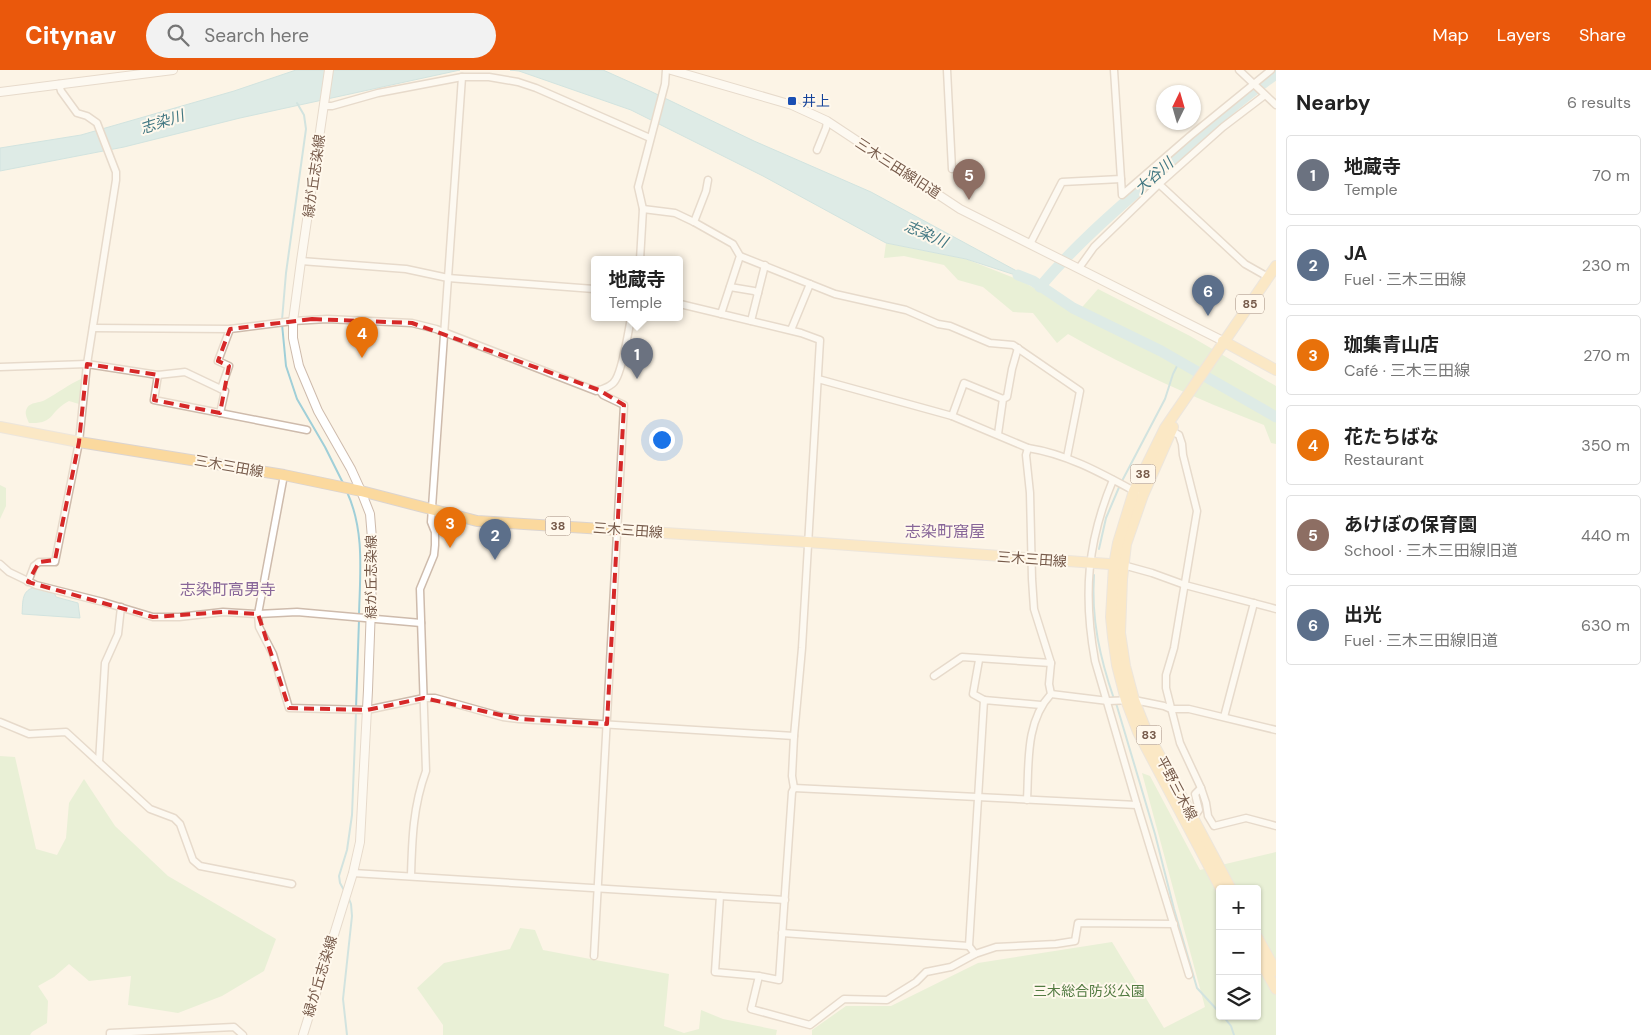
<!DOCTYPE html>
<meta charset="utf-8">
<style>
body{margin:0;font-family:"DM Sans","Noto Sans JP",sans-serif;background:#f2f2f2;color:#222}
.controls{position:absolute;right:15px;bottom:15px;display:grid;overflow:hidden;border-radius:5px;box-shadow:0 1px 4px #0004}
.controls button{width:45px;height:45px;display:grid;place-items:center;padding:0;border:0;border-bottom:1px solid #e0e0e0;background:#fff;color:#222;font:25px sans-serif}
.compass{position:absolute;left:1156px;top:15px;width:45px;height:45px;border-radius:50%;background:#fff;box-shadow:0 1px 4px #0004;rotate:5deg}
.you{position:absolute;left:661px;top:369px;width:18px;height:18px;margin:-12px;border:4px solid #fff;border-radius:50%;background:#1a73e8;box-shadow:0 0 0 8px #1a73e833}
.badge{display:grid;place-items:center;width:32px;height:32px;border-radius:50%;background:#ea580c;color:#fff;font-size:16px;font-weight:700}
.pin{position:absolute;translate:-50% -41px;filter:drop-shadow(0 1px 2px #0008)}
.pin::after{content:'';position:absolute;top:26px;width:18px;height:15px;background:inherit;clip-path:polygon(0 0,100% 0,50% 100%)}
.popup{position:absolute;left:591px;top:186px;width:92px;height:65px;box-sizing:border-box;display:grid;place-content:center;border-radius:5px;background:#fff;filter:drop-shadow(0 1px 4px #0005);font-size:16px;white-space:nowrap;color:#767676}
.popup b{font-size:19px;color:#222}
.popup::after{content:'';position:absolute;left:50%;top:100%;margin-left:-10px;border:10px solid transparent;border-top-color:#fff}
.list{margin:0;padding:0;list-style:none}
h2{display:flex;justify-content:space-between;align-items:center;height:65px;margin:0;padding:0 20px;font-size:21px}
h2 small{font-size:16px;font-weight:400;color:#767676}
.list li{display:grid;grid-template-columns:32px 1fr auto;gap:15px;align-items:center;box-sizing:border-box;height:80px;margin:0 10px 10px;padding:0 10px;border:1px solid #e0e0e0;border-radius:5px}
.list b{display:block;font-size:19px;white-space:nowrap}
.list p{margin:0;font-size:16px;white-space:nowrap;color:#767676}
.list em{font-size:16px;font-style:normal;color:#767676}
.icon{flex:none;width:28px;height:28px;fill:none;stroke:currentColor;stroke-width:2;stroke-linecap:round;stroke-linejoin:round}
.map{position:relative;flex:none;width:1276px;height:965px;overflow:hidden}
header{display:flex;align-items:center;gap:30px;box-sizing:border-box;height:70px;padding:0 25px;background:#ea580c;color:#fff}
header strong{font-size:24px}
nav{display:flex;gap:28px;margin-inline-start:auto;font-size:18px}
.search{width:350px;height:45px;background:#f2f2f2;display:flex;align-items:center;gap:12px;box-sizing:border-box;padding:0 18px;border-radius:28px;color:#767676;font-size:19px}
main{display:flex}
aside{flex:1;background:#fff}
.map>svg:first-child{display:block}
</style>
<header>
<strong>Citynav</strong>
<div class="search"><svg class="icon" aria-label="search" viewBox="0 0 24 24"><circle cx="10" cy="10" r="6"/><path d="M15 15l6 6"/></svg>Search here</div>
<nav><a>Map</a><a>Layers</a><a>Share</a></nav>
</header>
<main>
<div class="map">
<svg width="1276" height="965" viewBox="0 0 1276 965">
<rect width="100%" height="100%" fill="#fcf4e6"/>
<g fill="#d3eac4" fill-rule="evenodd">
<path d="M886 173 966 189 1022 211 1077 243 1098 219 1190 266 1276 316V374L1271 373 1264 355C1197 329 1131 300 1068 264L1057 273 1033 243 1013 242 983 217 958 210 944 195 904 186 884 188Z"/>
<path d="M83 308 79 334 69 331C48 342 56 354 29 353 27 348 24 343 27 338 30 332 40 333 45 330 58 323 69 314 83 308Z"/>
<path d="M0 415 6 418V436L0 449Z"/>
<path d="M0 686 15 687 36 779 57 785 66 768 69 733 84 709 115 756 168 806 276 869 264 901 222 926 178 943 128 935 131 906 89 911 69 894 54 907 38 916 48 931 47 953 32 962 30 965H0Z"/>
<path d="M1142 703 1150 706 1200 800 1276 782V965H812V960L846 936H891L978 893 1112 872 1164 958 1205 937ZM1220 819H1257V946H1220Z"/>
<path d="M520 858 535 860 543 880 669 904 664 956 684 963 699 959 701 940 723 949 777 960 776 965H443V955L417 918 444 893 510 879Z"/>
</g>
<g fill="#bae0e6" stroke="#a0cfd8">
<path d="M296 0H460L240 48 124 77 0 101V78L81 65 234 21Z"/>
<path d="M510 0H603L650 21 754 71 871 122 1037 212 966 189 886 173 763 106 631 40 519 1Z"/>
<path d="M33 518 54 522 56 527 78 533 80 548 22 544C23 534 21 521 33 518Z"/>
</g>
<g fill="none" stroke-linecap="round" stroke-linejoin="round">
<g stroke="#a0cfd8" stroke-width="2">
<path d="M282 250 286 203 306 59 304 45 297 33"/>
<path d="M282 254 286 296 297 329 325 377 343 413"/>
<path d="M1122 411 1165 329 1173 304 1179 292"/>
<path d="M347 422C365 461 360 504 359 545"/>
<path d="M1099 479 1106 448 1120 415"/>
<path d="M1094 505C1091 549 1100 588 1114 629"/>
<path d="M1116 633 1155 764 1174 839 1197 918 1220 943"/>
<path d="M356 638 359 550"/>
<path d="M345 822 340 813 339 806 347 780 352 745 356 643"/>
<path d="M1223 946 1231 956 1234 965"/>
<path d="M347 965 343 929 352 846 351 834 349 829"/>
</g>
<g stroke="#bae0e6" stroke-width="11">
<path d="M1018 205 1033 211 1073 238 1161 281 1276 347"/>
<path d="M1040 217C1074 176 1116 140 1156 105 1195 70 1233 34 1276 4"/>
</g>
<g stroke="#cebbac" stroke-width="9">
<g id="minor">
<path d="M947 0 952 99"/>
<path d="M1239 0 1276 35"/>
<path d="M1265 25 1223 57 1159 114 1245 194 1268 207"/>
<path d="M324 36H332L378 23 462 7H489L518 12 536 18 650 68"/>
<path d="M817 80 826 58 827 51"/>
<path d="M1121 109 1122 125 1190 66 1271 0"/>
<path d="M643 139 675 143 694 152 733 174 740 186 721 244"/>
<path d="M694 152 706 121 708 110"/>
<path d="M1030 174 1062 112 1121 109 1114 0"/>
<path d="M740 186 810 214"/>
<path d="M640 190 643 139 638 117 665 14 666 0"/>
<path d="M301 191 406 199 448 208 594 219"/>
<path d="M1079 198 1094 177 1159 114"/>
<path d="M730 217 754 221 758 223"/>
<path d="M680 234 801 263 820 270 802 578 794 666 792 706 794 718 792 722 779 910 759 906 715 902 720 826"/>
<path d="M751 251 765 195"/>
<path d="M93 258 230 259 293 251 327 249 412 253 436 259 596 321C604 319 613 316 616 309 623 297 628 263 631 248"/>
<path d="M791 260 810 214 835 224 906 240 938 254 950 256 990 273 1013 275 1080 321 1067 387"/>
<path d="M0 297 87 294 158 305 154 330 307 360"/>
<path d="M158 305 185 302 225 321 220 343"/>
<path d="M818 309 952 346 1028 378C1067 384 1101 403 1136 422"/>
<path d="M221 319 229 296 218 291 230 259"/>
<path d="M952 346 964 313 1003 329"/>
<path d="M1168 359 1179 365 1182 374 1183 385 1197 441 1174 578 1166 605V618L1180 673 1201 718 1206 733 1208 746 1214 756 1246 748 1276 756"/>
<path d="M998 364 1003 329 1007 327 1012 299 1018 278"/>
<path d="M284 405 258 544 259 557 273 584 289 638 367 640 424 628H435L503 647 519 649 794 666"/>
<path d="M1113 410C1087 472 1083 525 1095 591L1137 735 1189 905"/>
<path d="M0 494 9 502 36 515 103 532 153 547H179L223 542 258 544 297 542 421 553"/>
<path d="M1123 495 1152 503 1185 515 1276 539"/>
<path d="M28 512 34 496 39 492H55L79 372 87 294 116 110V102L97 53 87 46 77 43 61 21 59 14"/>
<path d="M979 590 973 624 984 630"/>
<path d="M934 606 962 587 1051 593"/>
<path d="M1051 624 1108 631 1134 630 1164 636 1171 639H1189L1276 660"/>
<path d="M1224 647 1254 533"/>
<path d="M0 652 29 664 66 662 150 739 174 748 180 754 193 790 200 796 292 814"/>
<path d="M99 692 105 593 118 564 121 537"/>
<path d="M794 718 1137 735"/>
<path d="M1027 730C1029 694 1025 652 1051 624L1049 614 1051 593 1034 539 1032 509 1030 423 1026 385 1028 378"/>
<path d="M1193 748 1199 740 1195 724 1201 718"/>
<path d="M353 803 785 830"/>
<path d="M411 806C412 770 413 736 426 701L420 519 434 485 435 475V462L431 452 462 7"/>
<path d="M782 863 969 876"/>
<path d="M975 884 969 876 984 630 1041 635"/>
<path d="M594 886 624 335 603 325 599 320"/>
<path d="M759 906 751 939 810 955 844 929 887 930 916 912 926 902 951 897 975 884 996 877 1056 874 1075 871 1078 853 1174 854"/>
<path d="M110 965V963L234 957 243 965"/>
</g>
</g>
<g stroke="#cebbac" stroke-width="10">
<g id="tertiary">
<path d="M671 0 792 35 827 51 960 139 1223 271"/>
<path d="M0 22 173 0"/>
<path d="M303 965 353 803 360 772 368 620 373 481 370 444 361 421 351 399 318 341 299 296 293 268V251L301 191 329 0"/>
</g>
</g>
<g stroke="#dbd4d0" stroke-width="12">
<g id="primary">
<path d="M1223 271 1276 300"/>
<path d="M0 357 79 372 284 405 361 421 477 451 807 472 1123 495"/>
<path d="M1173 357 1143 425 1126 474 1122 509 1120 563 1125 596 1134 630 1146 660 1231 819"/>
<path d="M1221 819 1138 662 1126 630 1117 595 1113 567 1111 547 1114 495 1118 473 1134 421 1165 358 1276 196"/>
<path d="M1257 867 1276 901"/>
<path d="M1257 885 1276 919"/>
</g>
</g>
<use href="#minor" stroke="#fff" stroke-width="6"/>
<use href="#tertiary" stroke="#fff" stroke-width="8"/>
<use href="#primary" stroke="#fbd99e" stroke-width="10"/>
</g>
<path d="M0 0H1276V965H0ZM312 249 412 253 599 320 624 335 607 654 519 649 424 628 367 640 289 638 258 544 223 542 153 547 28 512 39 492 55 490 79 372 87 294 158 305 154 330 220 343 229 296 218 291 230 259Z" fill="#fcf4e6" fill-opacity=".55" fill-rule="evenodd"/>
<path fill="none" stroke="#d62828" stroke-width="4" stroke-dasharray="10 6" stroke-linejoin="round" d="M312 249 412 253 599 320 624 335 607 654 519 649 424 628 367 640 289 638 258 544 223 542 153 547 28 512 39 492 55 490 79 372 87 294 158 305 154 330 220 343 229 296 218 291 230 259Z"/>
<rect fill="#1a4fb4" stroke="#fff8ec" stroke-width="2" x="787" y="26" width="10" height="10" rx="2.5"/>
<g text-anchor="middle" stroke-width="4" stroke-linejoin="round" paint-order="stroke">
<g fill="#fff8ec" stroke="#9f897b" stroke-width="1">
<rect x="1236" y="224.5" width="28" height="19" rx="4"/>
<rect x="1130.5" y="394.5" width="25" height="19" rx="4"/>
<rect x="545.5" y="446.5" width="25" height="19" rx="4"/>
<rect x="1136.5" y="655.5" width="25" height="19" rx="4"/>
</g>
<g font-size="12" font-weight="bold" fill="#765a4a">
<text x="1250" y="238">85</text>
<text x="1143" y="408">38</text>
<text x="558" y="460">38</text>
<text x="1149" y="669">83</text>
</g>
<g font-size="14" fill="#164399" stroke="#fff8ec" text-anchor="start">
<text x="802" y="36">井上</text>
</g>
<g font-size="14" fill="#765a4a" stroke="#fff8ec">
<text transform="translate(898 98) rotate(33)" y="5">三木三田線旧道</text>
<text transform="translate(314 106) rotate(-82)" y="5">緑が丘志染線</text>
<text transform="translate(229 396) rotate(10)" y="5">三木三田線</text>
<text transform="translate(628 460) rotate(4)" y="5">三木三田線</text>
<text transform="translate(1032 489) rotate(4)" y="5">三木三田線</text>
<text transform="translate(371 507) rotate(-90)" y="5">緑が丘志染線</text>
<text transform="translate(1177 718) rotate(62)" y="5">平野三木線</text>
<text transform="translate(320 906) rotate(-73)" y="5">緑が丘志染線</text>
</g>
<g font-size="14" fill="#537b42" stroke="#fff8ec">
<text x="1089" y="926">三木総合防災公園</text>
</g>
<g font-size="15" font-style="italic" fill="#417782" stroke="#fff8ec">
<text transform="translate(162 52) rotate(-18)" y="5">志染川</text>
<text transform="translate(1154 106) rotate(-42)" y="5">大谷川</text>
<text transform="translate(926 164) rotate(24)" y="5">志染川</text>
</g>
<g font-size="16" fill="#869" stroke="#fff8ec">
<text x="945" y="467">志染町窟屋</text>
<text x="228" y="525">志染町高男寺</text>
</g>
</g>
</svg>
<div class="controls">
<button>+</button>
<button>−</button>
<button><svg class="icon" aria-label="layers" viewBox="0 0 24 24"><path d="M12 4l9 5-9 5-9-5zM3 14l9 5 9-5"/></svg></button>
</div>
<svg class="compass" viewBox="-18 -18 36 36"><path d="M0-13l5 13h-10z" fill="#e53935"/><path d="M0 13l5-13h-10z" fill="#767676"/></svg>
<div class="you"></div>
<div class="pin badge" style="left:637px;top:309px;background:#6b7280">1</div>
<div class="popup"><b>地蔵寺</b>Temple</div>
<div class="pin badge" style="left:495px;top:490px;background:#5c6f8a">2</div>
<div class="pin badge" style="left:450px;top:478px;background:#e8710a">3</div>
<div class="pin badge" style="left:362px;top:288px;background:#e8710a">4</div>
<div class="pin badge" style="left:969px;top:130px;background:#8d6e63">5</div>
<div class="pin badge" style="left:1208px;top:246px;background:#5c6f8a">6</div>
</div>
<aside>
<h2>Nearby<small>6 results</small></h2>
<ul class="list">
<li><span class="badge" style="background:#6b7280">1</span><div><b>地蔵寺</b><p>Temple</p></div><em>70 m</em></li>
<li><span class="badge" style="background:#5c6f8a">2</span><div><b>JA</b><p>Fuel · 三木三田線</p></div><em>230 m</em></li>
<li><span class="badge" style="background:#e8710a">3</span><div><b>珈集青山店</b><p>Café · 三木三田線</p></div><em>270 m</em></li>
<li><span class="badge" style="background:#e8710a">4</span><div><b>花たちばな</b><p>Restaurant</p></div><em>350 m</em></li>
<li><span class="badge" style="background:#8d6e63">5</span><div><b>あけぼの保育園</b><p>School · 三木三田線旧道</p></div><em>440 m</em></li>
<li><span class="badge" style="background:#5c6f8a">6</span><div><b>出光</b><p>Fuel · 三木三田線旧道</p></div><em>630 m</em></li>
</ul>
</aside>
</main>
